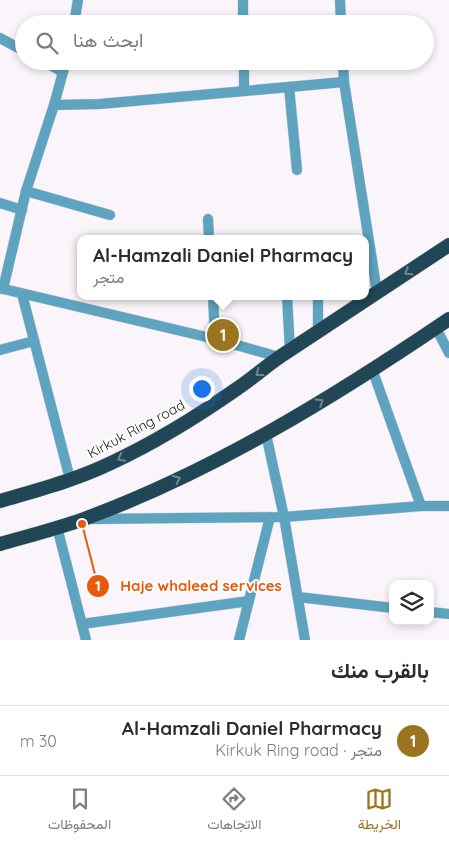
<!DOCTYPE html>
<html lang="ar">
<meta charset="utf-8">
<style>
body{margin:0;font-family:Quicksand,Vazirmatn,sans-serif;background:#f2f2f3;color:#2b2b33;direction:rtl}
.controls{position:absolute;right:15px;bottom:15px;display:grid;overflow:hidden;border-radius:10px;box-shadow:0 2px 8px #0003}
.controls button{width:45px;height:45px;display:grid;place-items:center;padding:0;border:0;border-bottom:1px solid #e1e1e2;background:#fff;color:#2b2b33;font:25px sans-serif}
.you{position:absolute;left:201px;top:388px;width:18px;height:18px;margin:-12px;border:4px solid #fff;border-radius:50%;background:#1a73e8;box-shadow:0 0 0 8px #1a73e833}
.badge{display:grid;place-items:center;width:32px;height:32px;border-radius:50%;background:#9b7420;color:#fff;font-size:16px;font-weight:700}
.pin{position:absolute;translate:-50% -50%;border:2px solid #fff;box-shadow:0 1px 5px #0006}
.popup{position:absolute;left:77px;top:235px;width:292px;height:65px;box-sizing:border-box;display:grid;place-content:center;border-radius:10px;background:#fff;filter:drop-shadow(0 1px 4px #0005);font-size:16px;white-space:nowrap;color:#7c7c81}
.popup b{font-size:19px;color:#2b2b33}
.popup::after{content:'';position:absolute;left:50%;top:100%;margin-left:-10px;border:10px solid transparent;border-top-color:#fff}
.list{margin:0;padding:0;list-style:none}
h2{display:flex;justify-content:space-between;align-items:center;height:65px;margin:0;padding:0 20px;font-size:21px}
h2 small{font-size:16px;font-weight:400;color:#7c7c81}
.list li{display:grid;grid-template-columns:32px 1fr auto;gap:15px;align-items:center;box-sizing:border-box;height:70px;padding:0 20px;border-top:1px solid #e1e1e2}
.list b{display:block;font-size:19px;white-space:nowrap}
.list p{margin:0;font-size:16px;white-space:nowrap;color:#7c7c81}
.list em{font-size:16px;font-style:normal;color:#7c7c81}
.icon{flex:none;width:28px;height:28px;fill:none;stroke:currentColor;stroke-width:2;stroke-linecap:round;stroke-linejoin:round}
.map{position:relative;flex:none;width:449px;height:640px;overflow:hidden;direction:ltr}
.search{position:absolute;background:#fff;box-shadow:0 2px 8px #0003;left:15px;right:15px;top:15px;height:55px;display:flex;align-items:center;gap:12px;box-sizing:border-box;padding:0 18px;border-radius:28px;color:#7c7c81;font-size:19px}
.sheet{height:135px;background:#fff}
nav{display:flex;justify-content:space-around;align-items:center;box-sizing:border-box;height:70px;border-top:1px solid #e1e1e2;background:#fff;font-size:14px;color:#7c7c81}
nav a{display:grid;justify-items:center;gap:2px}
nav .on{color:#9b7420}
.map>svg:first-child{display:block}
</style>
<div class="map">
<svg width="449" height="640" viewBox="0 0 449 640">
<rect width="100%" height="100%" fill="#faf5fa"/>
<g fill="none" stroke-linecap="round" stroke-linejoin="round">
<g stroke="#d6d1d6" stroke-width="11">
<g id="minor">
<path d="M243 0V24"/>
<path d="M340 0 341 24"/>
<path d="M74 24 78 0"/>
<path d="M0 38 24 51"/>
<path d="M43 61 63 72"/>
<path d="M244 61V91"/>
<path d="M343 61 344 82 377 292"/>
<path d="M289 87 297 170"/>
<path d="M54 105 100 104 344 82"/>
<path d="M26 191 110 215"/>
<path d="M0 203 22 210"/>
<path d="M208 219 209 239"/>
<path d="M0 288 215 339 279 357"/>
<path d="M3 289 26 191 54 105 66 61"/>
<path d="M22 294 70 479"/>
<path d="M213 296 215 339"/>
<path d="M287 296 290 351"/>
<path d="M318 296V331"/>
<path d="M436 328 449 353"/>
<path d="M0 350 34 341"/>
<path d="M372 369 421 506"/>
<path d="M266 434 284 517 305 640"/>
<path d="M91 519 284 517 421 506H449"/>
<path d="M57 527 86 640"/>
<path d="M298 597 393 608"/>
<path d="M430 612 449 614"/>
<path d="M82 624 249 601"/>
<path d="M239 640 270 517"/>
</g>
</g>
<g stroke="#d6d1d6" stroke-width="15">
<g id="trunk">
<path d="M0 501C37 490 76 480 111 463 156 442 198 416 238 388 253 378 266 366 281 356 337 319 393 282 449 245"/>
<path d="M0 544C28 536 56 529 84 519 214 471 334 397 449 319"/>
</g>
</g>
<use href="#minor" stroke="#5ea4c0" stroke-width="10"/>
<use href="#trunk" stroke="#214756" stroke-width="14"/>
</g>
<defs><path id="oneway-chevron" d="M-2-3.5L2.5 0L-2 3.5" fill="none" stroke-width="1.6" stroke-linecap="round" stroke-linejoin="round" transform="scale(1.25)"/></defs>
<g stroke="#6f8791">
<use href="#oneway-chevron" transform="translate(408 272) rotate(147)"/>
<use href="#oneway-chevron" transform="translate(259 373) rotate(143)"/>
<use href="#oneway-chevron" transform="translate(320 402) rotate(-32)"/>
<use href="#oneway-chevron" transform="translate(121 458) rotate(153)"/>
<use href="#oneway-chevron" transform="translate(177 479) rotate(-25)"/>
</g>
<g text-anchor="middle" stroke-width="4" stroke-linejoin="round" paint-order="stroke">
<g font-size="14" fill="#181618" stroke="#fff">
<text transform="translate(136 429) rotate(-28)" y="5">Kirkuk Ring road</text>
</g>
</g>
<path fill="none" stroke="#e8590c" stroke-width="2" d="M82 524L98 586"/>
<g fill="#e8590c" stroke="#fff" stroke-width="2">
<circle cx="82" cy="524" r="5"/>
<circle cx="98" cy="586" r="12"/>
</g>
<g font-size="15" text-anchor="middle" font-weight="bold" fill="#fff">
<text x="98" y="591">1</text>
</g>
<g font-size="15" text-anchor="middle" font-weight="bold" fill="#e8590c" stroke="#fff" stroke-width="4" stroke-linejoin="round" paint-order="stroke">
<text x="201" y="591">Haje whaleed services</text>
</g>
</svg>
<div class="controls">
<button><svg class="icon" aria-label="layers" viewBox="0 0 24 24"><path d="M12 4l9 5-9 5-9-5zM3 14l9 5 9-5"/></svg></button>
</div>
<div class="you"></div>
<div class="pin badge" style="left:223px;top:335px">1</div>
<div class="popup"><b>Al-Hamzali Daniel Pharmacy</b>متجر</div>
<div class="search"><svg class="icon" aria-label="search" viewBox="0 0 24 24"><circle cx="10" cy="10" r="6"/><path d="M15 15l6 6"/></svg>ابحث هنا</div>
</div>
<section class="sheet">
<h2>بالقرب منك<small></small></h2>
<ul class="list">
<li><span class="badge">1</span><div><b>Al-Hamzali Daniel Pharmacy</b><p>متجر · Kirkuk Ring road</p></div><em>30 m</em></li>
</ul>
</section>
<nav>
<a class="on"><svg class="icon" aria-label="map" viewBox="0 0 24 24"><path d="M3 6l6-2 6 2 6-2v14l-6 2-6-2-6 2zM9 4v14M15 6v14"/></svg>الخريطة</a>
<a><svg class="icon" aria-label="directions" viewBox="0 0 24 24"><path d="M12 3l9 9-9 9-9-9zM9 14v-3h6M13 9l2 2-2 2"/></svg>الاتجاهات</a>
<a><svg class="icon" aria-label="saved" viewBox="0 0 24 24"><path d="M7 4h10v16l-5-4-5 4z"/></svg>المحفوظات</a>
</nav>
